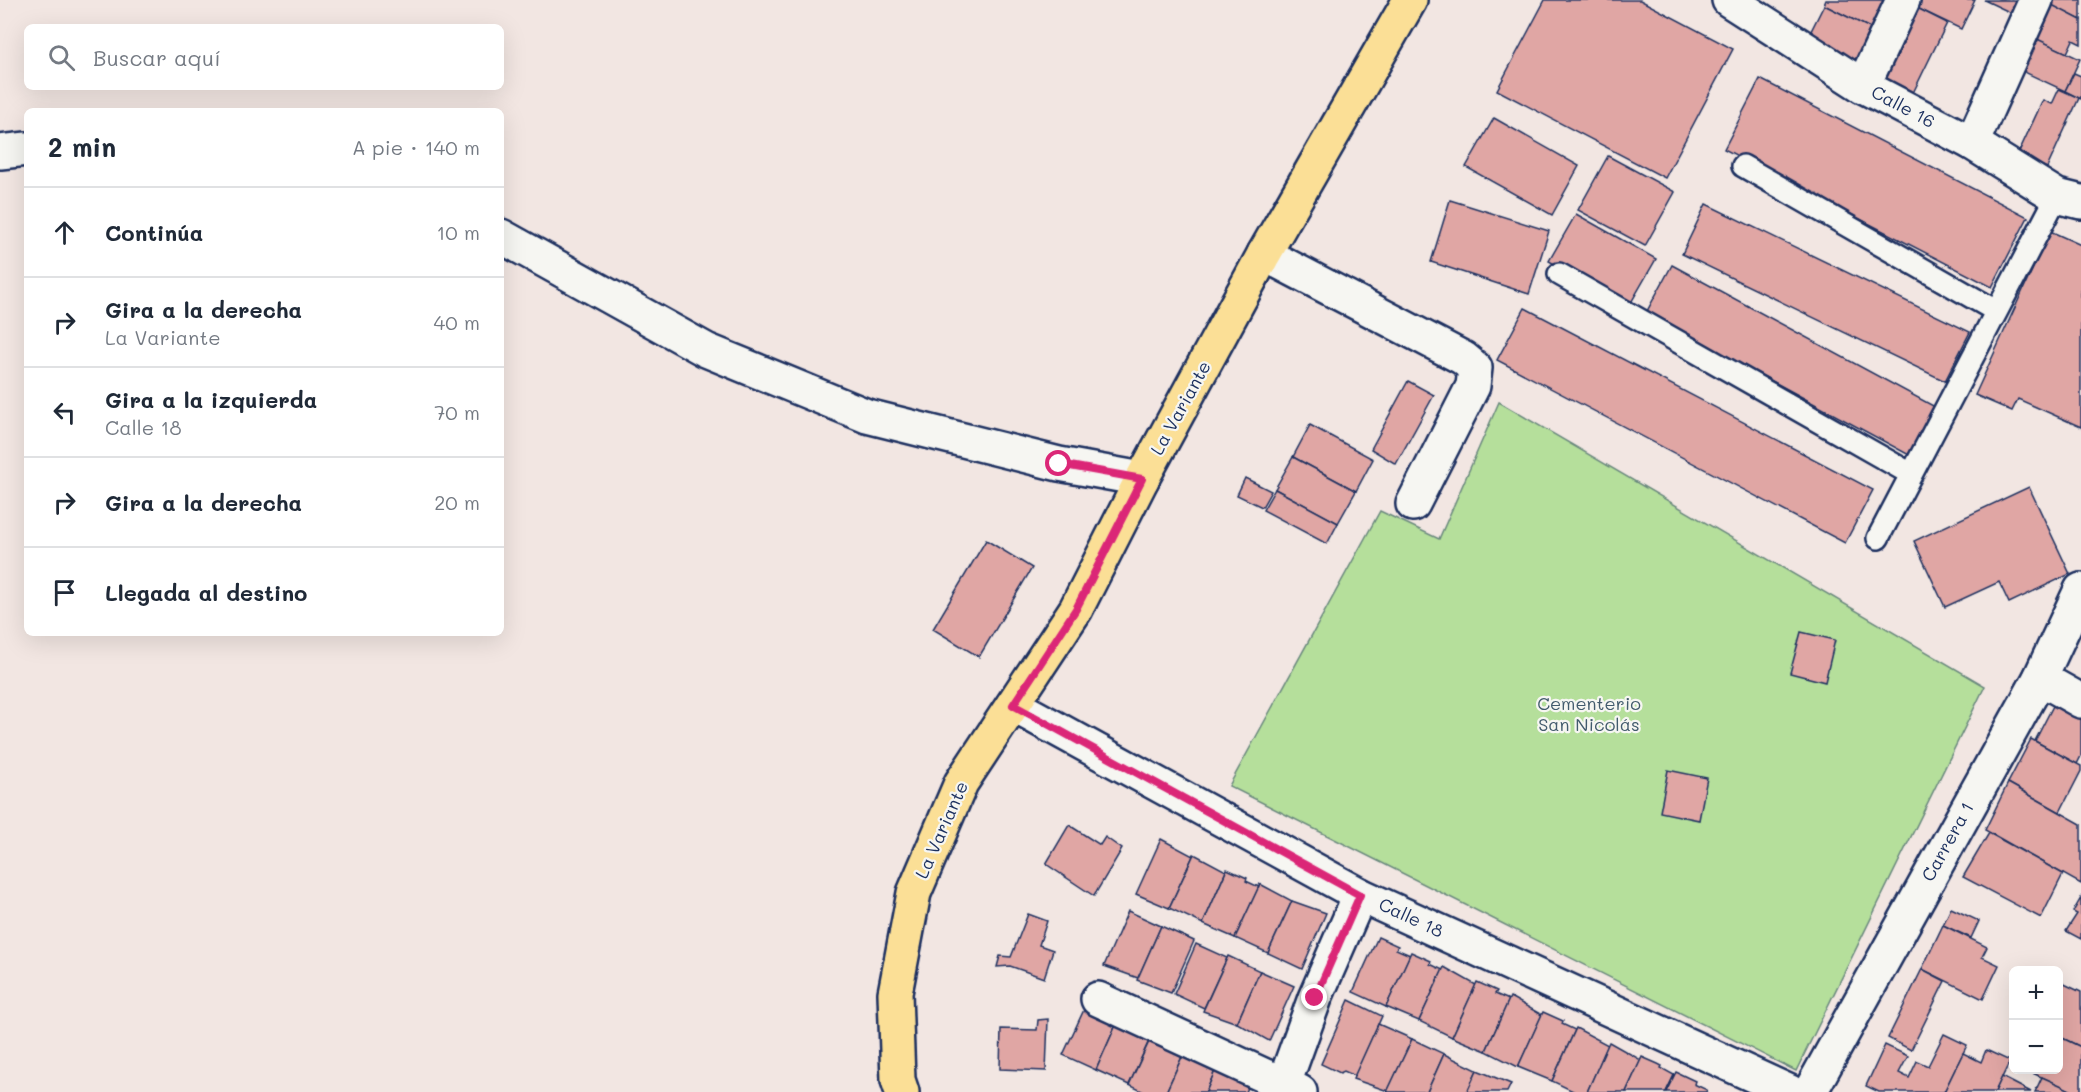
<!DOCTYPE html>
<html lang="es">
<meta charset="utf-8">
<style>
body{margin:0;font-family:Mali,sans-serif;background:#f6f6f7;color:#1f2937}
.controls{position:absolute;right:18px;bottom:18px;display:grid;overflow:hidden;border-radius:9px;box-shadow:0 6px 24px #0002}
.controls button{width:54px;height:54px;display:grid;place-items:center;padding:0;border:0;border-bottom:2px solid #e0e1e3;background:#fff;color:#1f2937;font:30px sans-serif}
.stop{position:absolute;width:18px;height:18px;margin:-14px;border:4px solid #db2777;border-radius:50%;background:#fff}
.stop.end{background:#db2777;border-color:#fff;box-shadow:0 2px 6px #0008}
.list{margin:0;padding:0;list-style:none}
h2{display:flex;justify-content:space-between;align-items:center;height:78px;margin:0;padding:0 24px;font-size:26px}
h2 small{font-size:20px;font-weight:400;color:#747a83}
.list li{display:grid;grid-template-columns:39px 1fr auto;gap:18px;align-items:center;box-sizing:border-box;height:90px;padding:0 24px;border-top:2px solid #e0e1e3}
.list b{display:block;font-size:22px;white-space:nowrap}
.list p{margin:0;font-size:20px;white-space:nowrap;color:#747a83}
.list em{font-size:20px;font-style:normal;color:#747a83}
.icon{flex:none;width:33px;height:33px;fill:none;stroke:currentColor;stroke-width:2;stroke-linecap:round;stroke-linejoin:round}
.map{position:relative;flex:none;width:2081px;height:1092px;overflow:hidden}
.search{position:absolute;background:#fff;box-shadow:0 6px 24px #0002;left:24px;top:24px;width:480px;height:66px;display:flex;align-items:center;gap:15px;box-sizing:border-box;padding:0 21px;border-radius:9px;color:#747a83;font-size:22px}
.panel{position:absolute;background:#fff;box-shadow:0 6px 24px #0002;left:24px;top:108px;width:480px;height:528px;border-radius:9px}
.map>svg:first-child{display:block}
</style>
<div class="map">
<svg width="2081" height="1092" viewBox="0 0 2081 1092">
<rect width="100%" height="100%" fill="#f2e6e2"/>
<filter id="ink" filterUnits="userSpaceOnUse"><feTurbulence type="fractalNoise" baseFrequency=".0167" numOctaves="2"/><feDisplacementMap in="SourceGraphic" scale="12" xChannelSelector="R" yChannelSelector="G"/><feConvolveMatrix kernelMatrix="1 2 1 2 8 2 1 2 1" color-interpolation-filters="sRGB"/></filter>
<g filter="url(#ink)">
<path fill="#b5df9b" stroke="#68877c" stroke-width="1.5" d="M1499 402 1985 686 1796 1071 1229 786 1380 511 1439 539Z"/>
<g fill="#e0a6a4" stroke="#1b2f5e" stroke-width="1.5">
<path d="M1545 0H1640L1733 49 1665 178 1497 90Z"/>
<path d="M1826 0H1889L1874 30 1824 5Z"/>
<path d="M1919 0H1975L1961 29 1917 8Z"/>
<path d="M1984 0H2028L2020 17Z"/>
<path d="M2050 0H2081V20L2048 4Z"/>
<path d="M1824 5 1874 30 1857 62 1808 37Z"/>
<path d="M2052 5 2081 20V44L2073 40 2067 53 2036 39Z"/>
<path d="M1917 8 1947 23 1911 97 1884 79Z"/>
<path d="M2033 37 2080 59 2065 91 2018 69Z"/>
<path d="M2074 73 2081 76V99L2065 91Z"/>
<path d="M1760 79 2028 217 1992 287 1724 149Z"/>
<path d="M2059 89 2079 98 2047 168 2018 154 2043 100 2052 104Z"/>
<path d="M1494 118 1579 166 1552 215 1466 167Z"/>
<path d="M1608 156 1675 192 1645 246 1578 210Z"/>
<path d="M1450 200 1549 231 1529 294 1431 262Z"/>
<path d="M1706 204 1970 332 1945 381 1682 254Z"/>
<path d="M1576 214 1656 259 1629 306 1549 261Z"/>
<path d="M2050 231 2081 245V427L2018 399 2012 411 1975 395Z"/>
<path d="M1672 265 1937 408 1911 456 1646 313Z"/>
<path d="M1525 308 1873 490 1845 543 1497 360Z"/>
<path d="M1408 381 1434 395 1396 464 1371 449Z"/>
<path d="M1310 425 1373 459 1356 491 1293 457Z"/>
<path d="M1293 457 1356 491 1338 523 1275 489Z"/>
<path d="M1245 478 1271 491 1262 507 1237 495Z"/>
<path d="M2029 487 2070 574 2009 603 1999 582 1945 607 1914 541Z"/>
<path d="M1275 489 1338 523 1327 544 1263 510Z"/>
<path d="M986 540 1032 568 979 657 933 629Z"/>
<path d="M1801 632 1835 640 1825 682 1790 673Z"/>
<path d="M2055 702 2081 717V756L2077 764 2035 741Z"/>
<path d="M2031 739 2081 766V771L2060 812 2008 783Z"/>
<path d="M1668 770 1707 778 1699 820 1660 812Z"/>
<path d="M2008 783 2081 824V884L1985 830Z"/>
<path d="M1069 825 1100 845 1105 837 1122 849 1094 896 1046 864Z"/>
<path d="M1989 833 2063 874 2041 918 1963 877Z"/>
<path d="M1161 839 1193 856 1169 908 1136 894Z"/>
<path d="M1194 854 1226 871 1203 924 1169 908Z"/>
<path d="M1227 869 1247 878 1246 881 1259 887 1235 938 1203 924Z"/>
<path d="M1260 884 1292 901 1268 953 1235 938Z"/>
<path d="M2081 898V939L2066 931 2077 914 2073 912Z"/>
<path d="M1292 901 1326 913 1302 969 1268 953Z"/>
<path d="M1951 908 1979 921 1971 938 1943 925Z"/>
<path d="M1128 911 1161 926 1138 978 1104 966Z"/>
<path d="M1028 914 1047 921 1039 945 1053 950 1044 978 1010 966 997 967 1000 956 1011 957Z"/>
<path d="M1943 925 1987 947 1982 957 1999 965 1983 999 1922 969Z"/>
<path d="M1161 926 1194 941 1171 993 1137 980Z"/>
<path d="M1378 937 1398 946 1396 949 1410 955 1386 1007 1353 992Z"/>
<path d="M1196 944 1227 958 1204 1008 1174 994Z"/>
<path d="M1411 952 1431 961 1430 964 1443 970 1419 1021 1386 1007Z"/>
<path d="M1228 956 1260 971 1237 1023 1203 1011Z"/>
<path d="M1444 967 1476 985 1452 1037 1419 1021Z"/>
<path d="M1922 969 1945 981 1911 1050 1888 1038Z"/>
<path d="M1260 971 1294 986 1269 1041 1237 1023Z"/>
<path d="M2058 981 2081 992V1047L2058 1036Z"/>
<path d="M1477 982 1497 991 1495 994 1509 1000 1486 1051 1452 1037Z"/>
<path d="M1510 997 1542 1015 1518 1067 1486 1051Z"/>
<path d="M1349 1000 1382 1016 1355 1076 1344 1071 1340 1073 1321 1064Z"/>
<path d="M1088 1001 1119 1018 1096 1070 1063 1055Z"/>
<path d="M1543 1012 1563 1021 1562 1024 1575 1030 1552 1081 1518 1067Z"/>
<path d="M1120 1016 1152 1034 1129 1085 1096 1070Z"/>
<path d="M1048 1019 1046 1071 1000 1069 1001 1029 1037 1030 1038 1020Z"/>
<path d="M1378 1024 1412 1039 1388 1091 1353 1079Z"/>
<path d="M1576 1028 1608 1045 1587 1092H1575L1552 1081Z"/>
<path d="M1154 1031 1186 1048 1166 1092H1144L1129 1085Z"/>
<path d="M1944 1034 1967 1045 1944 1092H1879L1866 1086 1885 1045 1908 1056 1899 1073 1909 1078 1917 1061 1928 1066Z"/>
<path d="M2058 1036 2081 1047V1092H2074L2026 1070H2058Z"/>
<path d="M1412 1039 1444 1054 1427 1092H1387Z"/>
<path d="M1609 1042 1641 1060 1626 1092H1587Z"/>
<path d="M1187 1046 1218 1064 1206 1092H1166Z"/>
<path d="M1986 1050 2010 1061 1995 1092H1944L1963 1053 1981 1062Z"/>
<path d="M1444 1054 1477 1070 1467 1092H1427Z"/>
<path d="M1642 1057 1658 1064 1662 1066 1661 1068 1674 1075 1666 1092H1626Z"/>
<path d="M1218 1064 1253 1076 1246 1092H1206Z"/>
<path d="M1477 1070 1511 1084 1507 1092H1467Z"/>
<path d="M1676 1072 1695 1081 1694 1084 1707 1090 1706 1092H1666Z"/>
<path d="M2002 1077 2031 1092H1995Z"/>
<path d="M2042 1077 2060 1085 2074 1092H2035Z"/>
</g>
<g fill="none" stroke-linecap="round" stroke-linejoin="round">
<g stroke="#1b2f5e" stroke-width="26">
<g id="lane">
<path d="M1743 166 1996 311"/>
<path d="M1559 274 1911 474"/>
<path d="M1878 538 2057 196"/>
</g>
</g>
<g stroke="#1b2f5e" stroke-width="38">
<g id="street">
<path d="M1863 86 1903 0"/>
<path d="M1972 143 2036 0"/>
<path d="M0 152 27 149"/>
<path d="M501 236 706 350 867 416 1059 464 1142 479"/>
<path d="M1264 254 1463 358 1475 368 1473 386 1413 504"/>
<path d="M2040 678 2081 701"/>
<path d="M1013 705 1360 895 1790 1092"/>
<path d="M1098 999 1300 1092"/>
<path d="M1281 1092 1315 998 1360 895"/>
<path d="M1810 1092 2040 678 2081 590"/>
</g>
</g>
<g stroke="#1b2f5e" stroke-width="38">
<path id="secondary" d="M1729 0 1863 86 1972 143 2057 196 2081 202"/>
</g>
<g stroke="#1b2f5e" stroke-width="38">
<path id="primary" d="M902 1092 898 1080 895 993 914 893 961 783 1076 609 1142 479 1264 254 1410 0"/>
</g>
<use href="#lane" stroke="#f6f6f2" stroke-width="21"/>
<use href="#street" stroke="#f6f6f2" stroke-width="33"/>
<use href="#secondary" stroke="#f6f6f2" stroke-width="33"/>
<use href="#primary" stroke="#fbdf96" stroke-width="33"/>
</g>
</g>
<g fill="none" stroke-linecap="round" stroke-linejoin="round" filter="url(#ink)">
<path stroke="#db2777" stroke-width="8" d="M1059 464 1142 479 1076 609 1013 705 1360 895 1315 998"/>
</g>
<g text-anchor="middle" stroke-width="4.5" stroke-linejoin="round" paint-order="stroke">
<g font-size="18" fill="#1b2f5e" stroke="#f6f6f2">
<text transform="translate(1903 107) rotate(28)" y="6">Calle 16</text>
<text transform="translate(1181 408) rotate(-61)" y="6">La Variante</text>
<text transform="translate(942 830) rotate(-66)" y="6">La Variante</text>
<text transform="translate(1948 842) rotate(-61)" y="6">Carrera 1</text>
<text transform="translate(1411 918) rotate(25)" y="6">Calle 18</text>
</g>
<g font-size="18" fill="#425b6d" stroke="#f6f6f2">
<text x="1589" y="710">Cementerio<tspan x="1589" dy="21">San Nicolás</tspan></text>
</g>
</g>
</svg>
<div class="controls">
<button>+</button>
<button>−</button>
</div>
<div class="stop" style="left:1059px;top:464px"></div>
<div class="stop end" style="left:1315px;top:998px"></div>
<div class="search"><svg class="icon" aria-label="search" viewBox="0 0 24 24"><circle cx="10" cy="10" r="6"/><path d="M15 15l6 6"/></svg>Buscar aquí</div>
<section class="panel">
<h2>2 min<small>A pie · 140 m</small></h2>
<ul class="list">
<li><svg class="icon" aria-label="ahead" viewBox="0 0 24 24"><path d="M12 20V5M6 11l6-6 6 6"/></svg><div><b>Continúa</b></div><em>10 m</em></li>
<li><svg class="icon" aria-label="right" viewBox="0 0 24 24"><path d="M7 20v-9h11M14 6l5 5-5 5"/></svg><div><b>Gira a la derecha</b><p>La Variante</p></div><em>40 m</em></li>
<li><svg class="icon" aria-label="left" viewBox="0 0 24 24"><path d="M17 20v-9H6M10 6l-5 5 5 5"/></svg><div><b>Gira a la izquierda</b><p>Calle 18</p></div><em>70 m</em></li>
<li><svg class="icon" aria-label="right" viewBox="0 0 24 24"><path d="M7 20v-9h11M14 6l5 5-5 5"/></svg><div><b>Gira a la derecha</b></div><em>20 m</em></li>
<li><svg class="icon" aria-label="arrive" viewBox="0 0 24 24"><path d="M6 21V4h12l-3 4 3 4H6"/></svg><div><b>Llegada al destino</b></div></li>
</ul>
</section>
</div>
